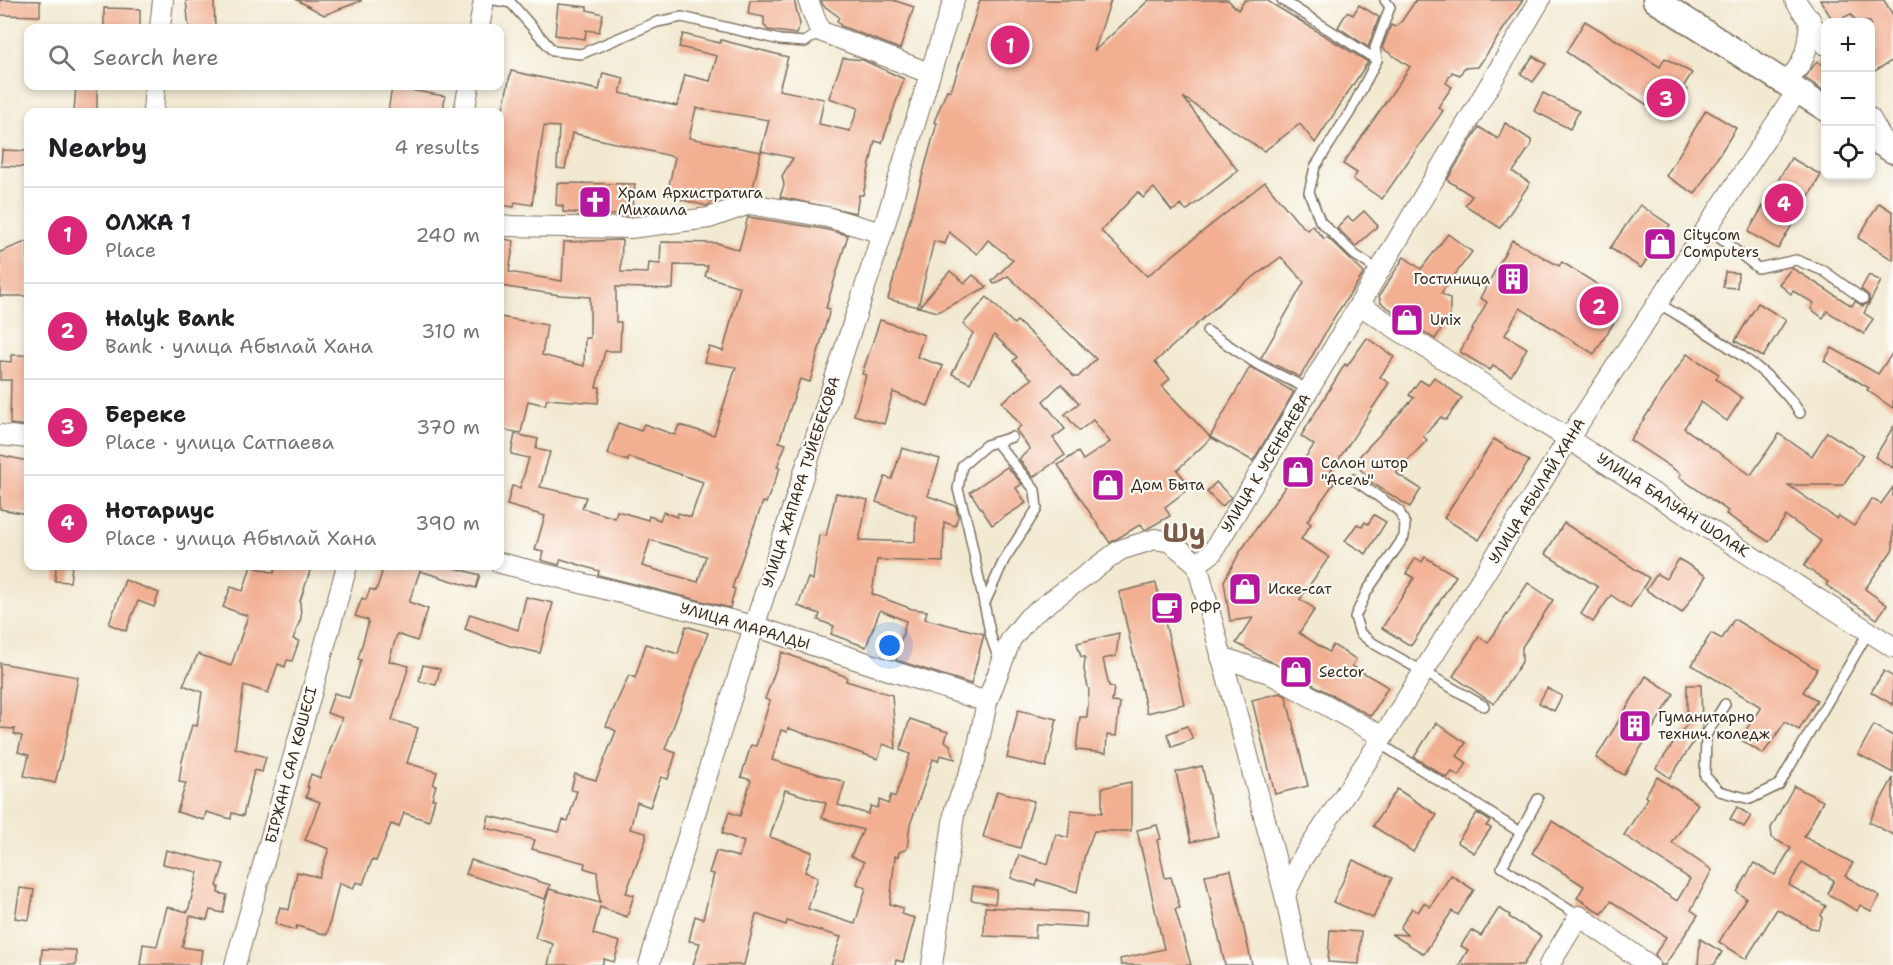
<!DOCTYPE html>
<meta charset="utf-8">
<style>
body{margin:0;font-family:"Shantell Sans",sans-serif;background:#f6f6f6;color:#202124}
.controls{position:absolute;right:18px;top:18px;display:grid;overflow:hidden;border-radius:12px;box-shadow:0 3px 9px #0003}
.controls button{width:54px;height:54px;display:grid;place-items:center;padding:0;border:0;border-bottom:2px solid #e0e0e0;background:#fff;color:#202124;font:30px sans-serif}
.you{position:absolute;left:890px;top:646px;width:21px;height:21px;margin:-15px;border:4px solid #fff;border-radius:50%;background:#1a73e8;box-shadow:0 0 0 9px #1a73e833}
.badge{display:grid;place-items:center;width:39px;height:39px;border-radius:50%;background:#db2777;color:#fff;font-size:20px;font-weight:700}
.pin{position:absolute;translate:-50% -50%;border:3px solid #fff;box-shadow:0 2px 6px #0006}
.list{margin:0;padding:0;list-style:none}
h2{display:flex;justify-content:space-between;align-items:center;height:78px;margin:0;padding:0 24px;font-size:26px}
h2 small{font-size:20px;font-weight:400;color:#757577}
.list li{display:grid;grid-template-columns:39px 1fr auto;gap:18px;align-items:center;box-sizing:border-box;height:96px;padding:0 24px;border-top:2px solid #e0e0e0}
.list b{display:block;font-size:22px;white-space:nowrap}
.list p{margin:0;font-size:20px;white-space:nowrap;color:#757577}
.list em{font-size:20px;font-style:normal;color:#757577}
.icon{flex:none;width:33px;height:33px;fill:none;stroke:currentColor;stroke-width:2;stroke-linecap:round;stroke-linejoin:round}
.map{position:relative;flex:none;width:1893px;height:965px;overflow:hidden}
.search{position:absolute;background:#fff;box-shadow:0 3px 9px #0003;left:24px;top:24px;width:480px;height:66px;display:flex;align-items:center;gap:15px;box-sizing:border-box;padding:0 21px;border-radius:12px;color:#757577;font-size:22px}
.panel{position:absolute;background:#fff;box-shadow:0 3px 9px #0003;left:24px;top:108px;width:480px;height:462px;border-radius:12px}
.map>svg:first-child{display:block}
</style>
<div class="map">
<svg width="1893" height="965" viewBox="0 0 1893 965">
<rect width="100%" height="100%" fill="#fdfcf7"/>
<filter id="ink" filterUnits="userSpaceOnUse"><feTurbulence type="fractalNoise" baseFrequency=".0167" numOctaves="2"/><feDisplacementMap in="SourceGraphic" scale="12" xChannelSelector="R" yChannelSelector="G"/><feConvolveMatrix kernelMatrix="1 2 1 2 8 2 1 2 1" color-interpolation-filters="sRGB"/></filter>
<filter id="wash" filterUnits="userSpaceOnUse"><feTurbulence type="fractalNoise" baseFrequency=".008" numOctaves="4" result="noise"/><feDisplacementMap in="SourceGraphic" scale="24" xChannelSelector="R" yChannelSelector="G"/><feGaussianBlur stdDeviation="1.35" result="paint"/><feColorMatrix in="noise" values="0 0 0 0 0 0 0 0 0 0 0 0 0 0 0 0 0 1.4 0 .05"/><feComposite in="paint" operator="in"/></filter>
<g filter="url(#wash)">
<rect width="100%" height="100%" fill="#f2e9d1"/>
<g id="blocks">
<g fill="#f2af92" fill-rule="evenodd">
<path d="M0 0 40 1V16L0 15Z"/>
<path d="M186 0H214L215 28H189Z"/>
<path d="M297 0H361V1L324 15Z"/>
<path d="M750 0H794L800 24 796 34 768 30 764 25V17L748 14Z"/>
<path d="M821 0H893L914 7 900 49 841 26 837 21 839 17 823 5Z"/>
<path d="M980 0H1111L1094 51 1149 0H1228L1238 10 1245 0H1266L1368 62 1315 143 1300 124 1264 151 1183 97 1238 171 1186 211 1181 205 1172 211 1154 188 1143 198 1138 192 1101 231 1147 276 1265 182 1296 220 1307 230 1312 225 1324 239 1327 237 1364 273 1335 316 1300 377 1261 358 1304 282 1281 257 1230 294 1155 362 1170 379 1162 386 1211 438 1177 470 1191 487 1165 507 1170 516 1145 530 1141 524 1110 543 1058 465 1078 452 1083 460 1110 442 1093 420 1079 431 1065 414 1079 403 1061 384 1043 401 1065 429 1053 438 1065 455 1033 477 1019 459 1030 449 1016 430 1021 426 1002 402 1032 379 1013 361 1017 357 994 335 970 383 952 374 973 333 963 324 987 297 1014 324 1017 321 1051 352 1074 377H1078L1096 359 1008 276 994 284 992 281 1013 260 988 240 977 254 949 232 945 244 934 241 918 307 888 299 937 123 934 122 947 90 951 91Z"/>
<path d="M1416 0H1523L1478 67 1464 68 1460 75 1452 72 1446 83 1452 87 1438 107 1443 111 1382 199 1353 179 1357 173 1343 164 1410 67 1382 48 1391 25 1395 27 1401 22Z"/>
<path d="M1820 0H1884L1893 15V60L1870 74V22H1856L1851 14 1834 22Z"/>
<path d="M558 4 587 7V10L603 14 599 32 586 30 585 39 555 35Z"/>
<path d="M1359 5 1379 17 1368 47 1338 27 1347 12 1353 15Z"/>
<path d="M104 8 140 9V28H104Z"/>
<path d="M1585 21 1660 67 1665 58 1692 73 1683 87 1688 90 1670 120 1566 52Z"/>
<path d="M683 34 720 43 721 40 788 57 779 90 824 99 819 124 850 131 858 108 829 98 843 58 863 60 904 79 882 143 875 141 863 195H859L856 213 780 197 784 185 782 176 793 158 761 151 769 120 696 108 689 138 761 152 752 192 726 189 724 196 717 197 707 206 682 200V198L667 195 675 157 572 133 565 169 557 168 559 127 544 126 532 205 515 202 514 207 500 205V122L511 71 599 90 603 73 624 78 620 93 677 106 685 75 710 81 717 56 679 47Z"/>
<path d="M1533 56 1546 64 1533 82 1521 74Z"/>
<path d="M1817 61 1826 67V92L1805 78Z"/>
<path d="M76 86H97V110L74 112Z"/>
<path d="M392 87 445 96 443 112H388Z"/>
<path d="M1543 93 1579 111 1570 129 1534 111Z"/>
<path d="M1706 110 1736 128 1695 194 1666 176Z"/>
<path d="M1505 123 1531 140V145L1513 172 1530 183 1500 228 1465 205 1472 196 1447 180 1479 127 1498 139Z"/>
<path d="M2 150 28 151V167L1 166Z"/>
<path d="M1791 158 1821 175 1778 249 1748 232Z"/>
<path d="M557 183 635 184 631 216 563 212V206L556 205Z"/>
<path d="M1879 203 1893 212V260L1858 238Z"/>
<path d="M1640 205 1670 225 1641 268 1610 248Z"/>
<path d="M1364 211 1378 226 1356 246 1337 228 1348 217 1353 221Z"/>
<path d="M748 217 824 229 848 235 826 308 830 309 810 382 800 379 779 442 786 444 777 467 780 468 766 503 763 502 745 550 732 588 735 589 730 608 598 575 599 571 561 559 559 565 541 560 543 552 535 550 545 516 507 505 512 486 520 488 529 458 511 454 515 434 538 439 536 449 550 452 540 487 586 497 582 508 615 518 617 511 648 520 649 516 660 520 663 512 677 517 678 513 691 517 703 482 629 457 628 461 608 454 618 423 641 431 644 424 675 435 679 425 714 435 736 367 704 362 709 347 723 351 740 287 705 276 708 266 674 265 673 289 616 287V322H621L620 351H605L596 387H600L598 403 547 399 545 405 528 401 521 433 500 429V317L547 325 542 355 584 366 585 338H590V297L560 295 500 286V238L514 241 509 272 562 281 564 242 622 240 621 272 648 273 649 263 660 264 661 242 717 243 739 250ZM650 540 706 556 698 582 642 566Z"/>
<path d="M1448 234 1472 252 1441 293 1450 299V316L1435 339 1381 303 1379 296 1404 257 1421 269Z"/>
<path d="M1512 240 1559 266 1562 262 1614 295 1618 316 1594 354 1520 308 1505 335 1527 348 1511 376 1493 366 1490 370 1460 352 1487 302 1480 298Z"/>
<path d="M28 241V296H0V252Z"/>
<path d="M1792 268 1852 306 1855 301 1863 306 1869 302V296L1861 289 1869 275 1881 281 1864 313 1873 319 1864 334 1827 311 1823 318 1811 309 1814 303 1793 291 1791 294 1779 284Z"/>
<path d="M950 271 965 283 973 275 987 287 938 312 919 307Z"/>
<path d="M1725 272 1738 273 1737 288 1723 287Z"/>
<path d="M1758 303 1786 320 1763 357 1735 341Z"/>
<path d="M880 320 924 335 917 357 943 366 928 406 893 392 884 424 854 415 866 375 862 374Z"/>
<path d="M1367 338 1394 357 1380 377 1389 383 1327 477 1334 483 1307 521 1311 524 1301 539 1329 557 1300 599 1315 609 1299 633 1329 652 1333 645 1356 659 1352 666 1388 687 1371 716 1236 643 1253 618 1230 621 1224 581 1240 552 1314 445 1301 436 1345 364 1347 366Z"/>
<path d="M1832 348 1878 374 1893 352V408L1867 390 1869 388 1824 361Z"/>
<path d="M1687 354 1719 374 1716 379 1742 398 1727 421 1701 402 1684 428 1751 475 1779 434 1812 456 1827 432 1863 455 1843 485H1788L1837 519 1839 516 1854 526 1872 499 1881 504 1893 487V549L1865 589 1887 605 1877 619 1826 585 1828 582 1804 566 1821 541 1786 516 1769 542 1726 514 1728 511 1679 477 1681 474 1630 440Z"/>
<path d="M11 355H28L26 409H28V426L10 424 11 380H0V361L11 362Z"/>
<path d="M1250 367 1294 392 1253 461 1210 437Z"/>
<path d="M1434 377 1462 398 1446 420 1441 417 1423 436 1427 440 1396 473 1421 489 1410 507 1369 481 1371 479 1353 463 1414 398 1409 395 1420 380 1428 385Z"/>
<path d="M1893 427V468L1875 457Z"/>
<path d="M1494 439 1529 461 1479 540 1444 518Z"/>
<path d="M902 448 940 459 928 496 956 506 958 517 955 526 944 522 943 562 877 560 872 594 912 609 927 611 925 619 984 634 971 684 896 660 906 621 880 610 866 647 831 634 834 626 818 620 820 614 798 606 808 578 813 580 819 535 826 536 836 493 868 500 859 540 915 542 916 516 876 502 885 477 892 479Z"/>
<path d="M0 455 28 461V514L0 509Z"/>
<path d="M1007 467 1022 484 1016 488 1026 503 992 525 970 492Z"/>
<path d="M1216 482 1231 497 1222 507 1207 492Z"/>
<path d="M1374 515 1386 522 1366 554 1345 541 1357 524 1362 527 1365 522 1368 524Z"/>
<path d="M1564 523 1649 578 1630 608 1611 595 1593 622 1581 614 1598 587 1545 554Z"/>
<path d="M1425 557 1456 576 1411 646 1382 628 1414 578 1406 573 1416 558 1422 562Z"/>
<path d="M1679 559 1706 576 1682 613 1646 590 1657 574 1666 579Z"/>
<path d="M56 566H72L70 582 55 581Z"/>
<path d="M251 566 274 573 276 566H303L311 568 300 601 301 618 293 639 299 641 292 661 287 660 285 667 278 664 268 693 244 685 235 748 266 757 262 772 254 770 243 816 232 813 231 819 206 812 204 820 177 812 186 783 179 782 182 761 192 725 197 726 202 692 183 685 198 654 231 666 248 616 223 607 231 587 243 591Z"/>
<path d="M384 566H448L480 575 476 588 420 571 409 602 428 609 417 641 397 634 389 661 409 666 392 720 418 728 407 763 437 772 433 785H436L432 799H435L429 821 404 813 399 827 391 824 376 861 372 860 363 884 356 882 353 889 339 883 327 935 297 926 295 930 275 924 280 907 289 910 297 872 319 877 329 849 305 840 320 802 306 797 309 787H307L311 774 320 778 342 718 327 713 334 693 349 698 361 660 358 659 368 624V620L355 616 362 598 366 600 370 589 376 591Z"/>
<path d="M125 580 159 593 154 607 138 601 126 631 109 624Z"/>
<path d="M1156 583 1184 704 1147 713 1119 592Z"/>
<path d="M1528 583 1553 600 1522 647V662L1494 704 1453 676 1479 637 1488 643Z"/>
<path d="M526 597 553 603 540 653 510 646 465 629 470 614 518 630Z"/>
<path d="M1734 619 1817 669 1803 692 1817 700 1799 730 1785 722 1763 754 1740 739 1761 707 1692 665 1711 633 1722 639Z"/>
<path d="M686 626 708 633 665 749 676 753 668 779 661 777 650 807 637 802 630 829 646 833V839L626 893 634 895 627 917 600 907 593 934 620 942 614 962 604 959 602 965H548L553 944 535 938 549 889 600 903 597 872 584 868 585 863 532 849 535 840 486 828 489 816 559 832 563 820 568 821 577 791 571 790 575 774 596 780 616 731 606 726 629 675 635 678 646 644 678 654Z"/>
<path d="M1119 633 1116 656 1103 659 1109 686 1114 687 1112 702 1120 703 1116 736 1107 735 1106 753 1076 750 1080 717H1087L1089 691 1084 670 1085 657H1081L1077 643Z"/>
<path d="M782 652 847 677 846 681 892 695 896 749 883 744 878 759 788 728 787 732 781 730 772 760 845 782 838 805 868 814 871 806 877 808 880 800 888 804 891 795 895 797 910 754 900 750 910 719 948 732 945 741 950 745 955 759 940 755 938 761 933 759 910 825 907 849 899 852 898 857 895 856 890 904 903 908 901 914 915 918 903 962 896 960 895 965H831L841 937 787 921 786 925 756 914 744 965H693L700 943 689 941 695 916 703 919 714 874 709 873 716 851 739 857 744 842 722 833 729 812 740 816 751 780 741 777 751 745 756 746 770 701 765 699ZM785 790 826 803 822 818 863 830 851 856 864 862 857 884 866 888 855 924 808 909 818 877 805 872 812 852 770 837Z"/>
<path d="M0 663 78 677 68 732 55 783 24 776 29 755 18 752 22 736 14 734 15 729 0 728Z"/>
<path d="M423 665 440 669 436 685 419 681Z"/>
<path d="M1884 671 1893 677V705L1871 692Z"/>
<path d="M1646 676 1674 694 1624 775 1596 758Z"/>
<path d="M1687 685H1701L1702 729 1670 778 1656 768 1687 724Z"/>
<path d="M1547 688 1562 696 1554 711 1539 703Z"/>
<path d="M1280 693 1286 696 1308 786 1275 794 1252 700Z"/>
<path d="M1018 710 1057 719 1046 767 1007 758Z"/>
<path d="M1436 723 1466 743 1457 756 1467 763 1459 776 1452 772 1447 778 1414 757Z"/>
<path d="M1874 725 1893 736V773L1858 754Z"/>
<path d="M1187 726 1193 739 1172 747 1167 734Z"/>
<path d="M1202 766 1218 836 1191 842 1176 772Z"/>
<path d="M1657 777 1698 804 1672 843 1712 870 1691 910 1698 915 1665 965H1661L1655 954 1666 937 1611 901 1602 914 1577 898 1584 886 1532 853 1552 821 1677 901 1690 879 1624 835 1648 798 1645 796Z"/>
<path d="M1893 778V835L1869 822Z"/>
<path d="M1131 782V831H1094L1085 854 1077 892 1038 880 1036 886 1011 878 1019 855 1048 864 1056 834 1068 838 1071 810 1102 813V788Z"/>
<path d="M1794 786 1823 801 1804 837 1853 863 1845 876 1880 896 1871 911 1860 905 1857 911 1828 894 1834 880 1802 862 1789 885 1826 906 1821 915 1822 918 1818 929 1811 928 1777 909 1746 959 1719 942 1746 898 1737 892 1754 863 1775 875 1791 848 1772 838 1771 828Z"/>
<path d="M1397 789 1437 815 1413 852 1373 826Z"/>
<path d="M997 791 1034 801 1020 848 983 837Z"/>
<path d="M1737 807 1751 816 1744 827 1730 819Z"/>
<path d="M1477 813 1490 821 1486 826 1491 828 1474 853 1457 842Z"/>
<path d="M1157 825 1161 839 1157 840 1165 878 1171 877 1180 908 1175 909 1191 965H1121L1120 959 1164 949 1137 830Z"/>
<path d="M166 850 224 864 217 886 219 887 218 893 227 895 223 913 210 910 207 920 190 916 182 947 202 950 200 965H140L143 944 157 946 167 907 188 912 198 872 163 864Z"/>
<path d="M471 860 550 885 545 899 466 874Z"/>
<path d="M1353 860 1392 878 1373 918 1333 902Z"/>
<path d="M1231 870 1252 965H1225L1205 875Z"/>
<path d="M1451 875 1474 890 1458 915 1452 911 1424 954 1391 934 1407 935 1400 928 1412 908 1418 912 1424 903 1430 907Z"/>
<path d="M973 886 997 890 995 904 971 900Z"/>
<path d="M20 888 34 890 29 920 15 918Z"/>
<path d="M985 907 1080 912 1087 914 1086 927 1036 924 1035 938 984 936Z"/>
<path d="M1499 908 1510 915 1509 917 1541 936 1523 965H1459L1468 950 1461 946 1471 930 1481 936Z"/>
<path d="M1330 930 1361 932 1359 964 1328 962Z"/>
<path d="M1700 939 1722 952 1714 965H1698Z"/>
<path d="M42 949 76 950V965H41Z"/>
</g>
</g>
</g>
<g filter="url(#ink)">
<use href="#blocks" fill-opacity="0" stroke="#7b6d5d" stroke-width="1.5"/>
<g fill="none" stroke-linecap="round" stroke-linejoin="round">
<g stroke="#7b6d5d" stroke-width="12">
<g id="service">
<path d="M495 0 511 3 553 51 581 54 657 22 682 17 780 40 805 42 820 31"/>
<path d="M1282 0 1377 60"/>
<path d="M1707 228 1758 268 1796 260 1824 271 1863 299"/>
<path d="M1381 272 1355 255 1320 221 1309 192 1315 167 1350 112 1377 60 1375 48 1390 7 1385 0"/>
<path d="M1658 303C1705 332 1770 366 1800 413"/>
<path d="M1207 331 1257 364 1310 390"/>
<path d="M1353 479 1399 511 1405 524 1404 537 1367 591 1355 617 1360 633 1371 642 1484 706"/>
<path d="M984 605 1004 560 1037 509 1035 490 996 442"/>
<path d="M1000 663 991 637 968 526 958 489 962 466 986 445 1012 437"/>
<path d="M1725 704 1706 735 1705 776 1719 791 1750 799 1779 785 1869 631"/>
<path d="M1379 743 1520 832"/>
<path d="M1538 799 1502 867 1579 916"/>
</g>
</g>
<g stroke="#7b6d5d" stroke-width="22">
<g id="minor">
<path d="M808 0 820 31 929 73"/>
<path d="M1795 0 1826 45"/>
<path d="M160 28 163 0"/>
<path d="M479 28 484 0"/>
<path d="M1785 83C1806 63 1808 48 1810 19"/>
<path d="M153 112 155 86"/>
<path d="M464 112 469 86"/>
<path d="M1870 118 1887 147"/>
<path d="M500 226 630 228 709 218 749 204 827 217 882 233"/>
<path d="M1361 306 1893 647"/>
<path d="M0 435 28 438"/>
<path d="M500 563 754 626 987 702"/>
<path d="M1197 564 1212 553 1540 0"/>
<path d="M1197 564 1285 895 1300 965"/>
<path d="M1221 657 1269 673 1383 737"/>
<path d="M1285 895 1300 862 1379 743 1569 438 1797 91"/>
<path d="M235 965 347 566"/>
<path d="M649 965C718 733 794 503 870 272 899 182 923 90 954 0"/>
<path d="M932 965 955 809 975 760 987 702 1011 639 1029 617 1120 550 1155 539 1171 542 1197 564"/>
<path d="M1549 965 1579 916 1649 965"/>
</g>
</g>
<g stroke="#7b6d5d" stroke-width="27">
<g id="tertiary">
<path d="M1655 0 1826 109"/>
<path d="M1870 137 1893 151"/>
</g>
</g>
<use href="#service" stroke="#fff" stroke-width="9"/>
<use href="#minor" stroke="#fff" stroke-width="20"/>
<use href="#tertiary" stroke="#fff" stroke-width="24"/>
</g>
</g>
<defs>
<g id="church-square" transform="scale(1.725)"><rect x="-9" y="-9" width="18" height="18" rx="4" fill="#b5179e" stroke="#fdfcf7"/><path d="M-1.2-6h2.4v3.5h3.3v2.4h-3.3V6h-2.4V-.1h-3.3v-2.4h3.3Z" fill="#fff"/></g>
<g id="shop-square" transform="scale(1.725)"><rect x="-9" y="-9" width="18" height="18" rx="4" fill="#b5179e" stroke="#fdfcf7"/><path d="M-5-2.5h2.3a2.7 3.5 0 0 1 5.4 0H5L5.5 6h-11ZM-1.5-2.5h3a1.5 2.3 0 0 0-3 0Z" fill="#fff"/></g>
<g id="building-square" transform="scale(1.725)"><rect x="-9" y="-9" width="18" height="18" rx="4" fill="#b5179e" stroke="#fdfcf7"/><path d="M-4-6H4V6H1V3H-1V6H-4ZM-2.5-4.3h1.7v1.8h-1.7ZM.8-4.3h1.7v1.8H.8ZM-2.5-1h1.7V.8h-1.7ZM.8-1h1.7V.8H.8Z" fill="#fff"/></g>
<g id="cafe-square" transform="scale(1.725)"><rect x="-9" y="-9" width="18" height="18" rx="4" fill="#b5179e" stroke="#fdfcf7"/><path d="M-5.5-4.5H6V0H3Q3 3.5 0 3.5H-2.5Q-5.5 3.5-5.5 0ZM3-3.2v2h1.7v-2ZM-6 4.5H4V6H-6Z" fill="#fff"/></g>
</defs>
<g fill-rule="evenodd">
<use href="#church-square" x="595" y="202"/>
<use href="#shop-square" x="1660" y="244"/>
<use href="#building-square" x="1513" y="279"/>
<use href="#shop-square" x="1407" y="320"/>
<use href="#shop-square" x="1298" y="472"/>
<use href="#shop-square" x="1108" y="485"/>
<use href="#shop-square" x="1245" y="589"/>
<use href="#cafe-square" x="1167" y="608"/>
<use href="#shop-square" x="1296" y="672"/>
<use href="#building-square" x="1635" y="726"/>
</g>
<g text-anchor="middle" stroke-width="4.5" stroke-linejoin="round" paint-order="stroke">
<g font-size="15" fill="#3b2a1e" stroke="#fdfcf7" text-anchor="start">
<text x="618" y="198">Храм Архистратига<tspan x="618" dy="17">Михаила</tspan></text>
<text x="1683" y="240">Citycom<tspan x="1683" dy="17">Computers</tspan></text>
<text x="1490" y="284" text-anchor="end">Гостиница</text>
<text x="1430" y="325">Unix</text>
<text x="1321" y="468">Салон штор<tspan x="1321" dy="17">"Асель"</tspan></text>
<text x="1131" y="490">Дом Быта</text>
<text x="1268" y="594">Иске-сат</text>
<text x="1190" y="613">РФР</text>
<text x="1319" y="677">Sector</text>
<text x="1658" y="722">Гуманитарно<tspan x="1658" dy="17">технич. коледж</tspan></text>
</g>
<g font-size="15" fill="#3b2a1e" stroke="#fdfcf7">
<text transform="translate(1266 463) rotate(-59)" y="5">УЛИЦА К УСЕНБАЕВА</text>
<text transform="translate(801 482) rotate(-72)" y="5">УЛИЦА ЖАПАРА ТУЙЕБЕКОВА</text>
<text transform="translate(1537 491) rotate(-58)" y="5">УЛИЦА АБЫЛАЙ ХАНА</text>
<text transform="translate(1673 505) rotate(33)" y="5">УЛИЦА БАЛУАН ШОЛАК</text>
<text transform="translate(745 626) rotate(16)" y="5">УЛИЦА МАРАЛДЫ</text>
<text transform="translate(291 765) rotate(-75)" y="5">БІРЖАН САЛ КӨШЕСІ</text>
</g>
<g font-size="27" font-weight="bold" fill="#7b5947" stroke="#fdfcf7">
<text x="1184" y="542">Шу</text>
</g>
</g>
</svg>
<div class="controls">
<button>+</button>
<button>−</button>
<button><svg class="icon" aria-label="locate" viewBox="0 0 24 24"><circle cx="12" cy="12" r="6"/><path d="M12 2v4M12 18v4M2 12h4M18 12h4"/></svg></button>
</div>
<div class="you"></div>
<div class="pin badge" style="left:1010px;top:45px">1</div>
<div class="pin badge" style="left:1599px;top:306px">2</div>
<div class="pin badge" style="left:1666px;top:98px">3</div>
<div class="pin badge" style="left:1784px;top:203px">4</div>
<div class="search"><svg class="icon" aria-label="search" viewBox="0 0 24 24"><circle cx="10" cy="10" r="6"/><path d="M15 15l6 6"/></svg>Search here</div>
<section class="panel">
<h2>Nearby<small>4 results</small></h2>
<ul class="list">
<li><span class="badge">1</span><div><b>ОЛЖА 1</b><p>Place</p></div><em>240 m</em></li>
<li><span class="badge">2</span><div><b>Halyk Bank</b><p>Bank · улица Абылай Хана</p></div><em>310 m</em></li>
<li><span class="badge">3</span><div><b>Береке</b><p>Place · улица Сатпаева</p></div><em>370 m</em></li>
<li><span class="badge">4</span><div><b>Нотариус</b><p>Place · улица Абылай Хана</p></div><em>390 m</em></li>
</ul>
</section>
</div>
